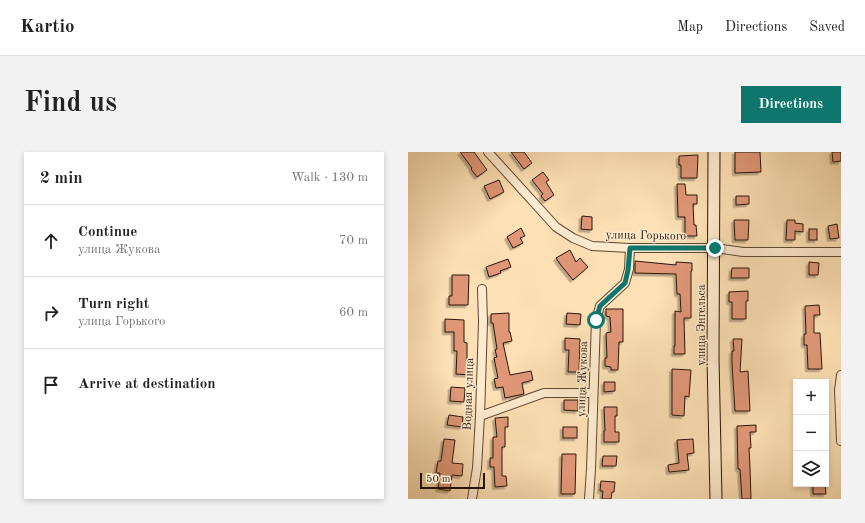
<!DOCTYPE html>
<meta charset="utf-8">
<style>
body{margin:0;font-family:"Old Standard TT",serif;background:#f2f2f2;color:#222}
.controls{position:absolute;right:12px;bottom:12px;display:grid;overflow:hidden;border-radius:0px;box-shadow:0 2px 6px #0003}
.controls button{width:36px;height:36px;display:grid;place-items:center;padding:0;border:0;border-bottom:1px solid #e0e0e0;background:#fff;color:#222;font:20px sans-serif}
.scale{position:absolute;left:12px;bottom:10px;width:65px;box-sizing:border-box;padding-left:4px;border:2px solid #2a1506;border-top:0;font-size:11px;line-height:14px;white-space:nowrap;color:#2a1506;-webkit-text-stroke:3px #feebcf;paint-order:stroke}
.stop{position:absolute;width:12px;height:12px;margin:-9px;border:3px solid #0f766e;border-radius:50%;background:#fff}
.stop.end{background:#0f766e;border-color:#fff;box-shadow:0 1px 4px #0008}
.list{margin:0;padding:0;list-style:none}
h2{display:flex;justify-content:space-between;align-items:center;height:52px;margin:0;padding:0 16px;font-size:17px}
h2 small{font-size:13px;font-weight:400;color:#767676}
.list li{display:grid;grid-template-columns:26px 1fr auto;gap:12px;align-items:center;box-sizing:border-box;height:72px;padding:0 16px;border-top:1px solid #e0e0e0}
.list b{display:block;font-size:15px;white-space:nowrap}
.list p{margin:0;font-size:13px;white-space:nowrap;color:#767676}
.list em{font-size:13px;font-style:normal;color:#767676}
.icon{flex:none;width:22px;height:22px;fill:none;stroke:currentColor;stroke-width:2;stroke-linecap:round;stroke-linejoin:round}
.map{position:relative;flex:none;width:433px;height:347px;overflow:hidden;border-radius:0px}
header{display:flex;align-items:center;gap:24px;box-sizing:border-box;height:56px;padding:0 20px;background:#fff;border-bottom:1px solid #e0e0e0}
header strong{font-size:19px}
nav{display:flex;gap:22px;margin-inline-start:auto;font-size:14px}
.intro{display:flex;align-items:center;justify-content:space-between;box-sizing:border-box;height:96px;padding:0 24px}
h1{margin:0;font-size:28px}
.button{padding:10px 18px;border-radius:0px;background:#0f766e;color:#fff;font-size:14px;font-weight:700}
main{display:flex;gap:24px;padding:0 24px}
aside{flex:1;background:#fff;border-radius:0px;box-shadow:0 2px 6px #0003}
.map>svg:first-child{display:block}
</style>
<header>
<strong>Kartio</strong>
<nav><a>Map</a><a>Directions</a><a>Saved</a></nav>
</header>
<div class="intro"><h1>Find us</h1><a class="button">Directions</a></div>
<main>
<aside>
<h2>2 min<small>Walk · 130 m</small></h2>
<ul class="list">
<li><svg class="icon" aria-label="ahead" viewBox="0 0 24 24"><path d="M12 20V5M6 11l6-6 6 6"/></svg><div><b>Continue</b><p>улица Жукова</p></div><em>70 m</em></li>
<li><svg class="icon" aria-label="right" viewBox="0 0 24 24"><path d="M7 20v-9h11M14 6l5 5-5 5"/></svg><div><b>Turn right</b><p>улица Горького</p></div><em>60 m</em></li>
<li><svg class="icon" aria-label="arrive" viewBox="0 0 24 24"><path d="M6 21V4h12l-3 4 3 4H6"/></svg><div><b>Arrive at destination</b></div></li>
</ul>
</aside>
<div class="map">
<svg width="433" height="347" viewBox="0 0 433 347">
<defs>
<filter id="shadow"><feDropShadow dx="-2.5" dy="2.5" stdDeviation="0" flood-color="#0004"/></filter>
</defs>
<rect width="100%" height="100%" fill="#fde0b5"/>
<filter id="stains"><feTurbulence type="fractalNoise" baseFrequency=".005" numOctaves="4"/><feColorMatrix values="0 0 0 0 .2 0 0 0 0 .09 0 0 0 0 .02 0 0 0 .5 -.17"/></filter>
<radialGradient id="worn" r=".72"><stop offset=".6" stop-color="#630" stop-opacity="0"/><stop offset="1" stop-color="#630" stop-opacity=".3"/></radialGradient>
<g fill="#e09778" stroke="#2a1506" filter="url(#shadow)">
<path d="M52 0H66L79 18 69 25 63 17 64 16Z"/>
<path d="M103 0H116L124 11 116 17Z"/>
<path d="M327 0H352L353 20 327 21Z"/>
<path d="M424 0H433V9L425 10Z"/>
<path d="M290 3 289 26H273V13H271V4Z"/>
<path d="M135 20 141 28 138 30 146 43 137 49 133 44 135 42 124 28Z"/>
<path d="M91 28 96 40 82 47 76 34Z"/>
<path d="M269 32H277L278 43H289V52H285L286 73H288L289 84H277V65H270Z"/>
<path d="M328 44H341V52L328 53Z"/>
<path d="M174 64 184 65V78L173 77Z"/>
<path d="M326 68H341L340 88H327Z"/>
<path d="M379 68H387V71L395 72V80L387 79V88H378Z"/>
<path d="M429 72 431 86 422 87 420 74Z"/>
<path d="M113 76 117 84 112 86 115 91 105 96 99 85Z"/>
<rect x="401" y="77" width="8" height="11"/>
<path d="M162 98 168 110 172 106 180 115 165 128 152 112 148 106Z"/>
<path d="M100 107 103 115 92 119 93 121 81 125 78 115Z"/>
<path d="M227 109 268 113V110L284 111V119H283V166H276L277 202H266V194H267V159L273 160 272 142H269L268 122 227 121Z"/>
<path d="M401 110 411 111 410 123H401Z"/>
<path d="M324 116H341V126H323Z"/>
<path d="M44 123H61L60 153H41V144H44Z"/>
<path d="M340 139V149H338V167H324V150H321V140Z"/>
<path d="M411 153 412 163H406V181H412L414 217H400L399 193H396V182H398L397 154Z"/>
<path d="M198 157H215V190H211L210 218H203V215L197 214V206H199L198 181 203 180 202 165 198 164Z"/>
<path d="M101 161V180H102L104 189 95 191 102 223 123 219 125 228 114 231 116 242 97 246 95 235 88 236 86 227 90 226 86 206 89 205 87 198 89 197 85 171H83V162Z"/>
<path d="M159 161 173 162 172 173 158 172Z"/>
<path d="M37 167 56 168V190L59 191V211L64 212 63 223 48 222 49 199H46V180H37Z"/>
<path d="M157 186 172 187 171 220H160L161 198H157Z"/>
<path d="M325 187H334L332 220 340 219 342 259H327L324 212V199H326Z"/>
<path d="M264 217 283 218 281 245 277 244 276 264 264 263Z"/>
<path d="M196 230H207V239L196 240Z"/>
<path d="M43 235 57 236 56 250 42 249Z"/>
<path d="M156 248H170V259L156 258Z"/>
<path d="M196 255H209V264H207V280H211V290H196V279H197Z"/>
<path d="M41 263 55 265 54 275 39 273Z"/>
<path d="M100 265V275H97V295H94V324H98L99 334 87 335 86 315H82V306H85V285H89L87 266Z"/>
<path d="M348 273V280H342L343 296H341L342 316 343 347H334L332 317H330L329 274Z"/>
<rect x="155" y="275" width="14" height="11"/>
<path d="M36 287 47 288 44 311 55 312 54 324 44 323 42 339 30 337 32 321H28L30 309H33Z"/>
<path d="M285 287 286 301 279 302 281 318 261 320 260 313 271 311 269 288Z"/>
<path d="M154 302H168L167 342H153Z"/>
<path d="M195 304H209L208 314H194Z"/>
<path d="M193 329 207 330 206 340H204L203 347H194L195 339H192Z"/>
<path d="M405 332H417L418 342H405Z"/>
</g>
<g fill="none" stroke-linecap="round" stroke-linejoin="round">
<g stroke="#5f4832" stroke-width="10">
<g id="street">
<path d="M80 0 148 75 165 86 184 94 222 96H307L335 100H433"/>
<path d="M433 223 431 238 433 289"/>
<path d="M72 264 136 241H185"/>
<path d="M64 347 69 316 72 264 75 170 74 137"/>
<path d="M181 347 183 317 188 168 192 154 217 131 221 117 222 96"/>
</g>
</g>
<g stroke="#2a1506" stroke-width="13">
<path id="secondary" d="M306 0 305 206 308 347"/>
</g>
<use href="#street" stroke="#feebcf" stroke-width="8"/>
<use href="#secondary" stroke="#feebcf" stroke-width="11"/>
</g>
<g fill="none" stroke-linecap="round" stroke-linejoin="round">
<path stroke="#0f766e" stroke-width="5" d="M188 168 192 154 217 131 220 118 222 96H307"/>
</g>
<g text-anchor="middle" stroke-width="3" stroke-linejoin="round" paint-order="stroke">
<g font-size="12" fill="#2a1506" stroke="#feebcf">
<text transform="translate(238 83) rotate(1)" y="4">улица Горького</text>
<text transform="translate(293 173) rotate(-90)" y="4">улица Энгельса</text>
<text transform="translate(174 227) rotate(-88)" y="4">улица Жукова</text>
<text transform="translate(60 242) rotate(-88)" y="4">Водная улица</text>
</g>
</g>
<rect width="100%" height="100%" filter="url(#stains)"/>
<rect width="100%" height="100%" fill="url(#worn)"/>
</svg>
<div class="controls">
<button>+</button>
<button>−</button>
<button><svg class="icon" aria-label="layers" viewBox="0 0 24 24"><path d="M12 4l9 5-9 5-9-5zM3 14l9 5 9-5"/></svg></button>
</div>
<div class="scale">50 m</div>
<div class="stop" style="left:188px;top:168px"></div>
<div class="stop end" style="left:307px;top:96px"></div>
</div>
</main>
